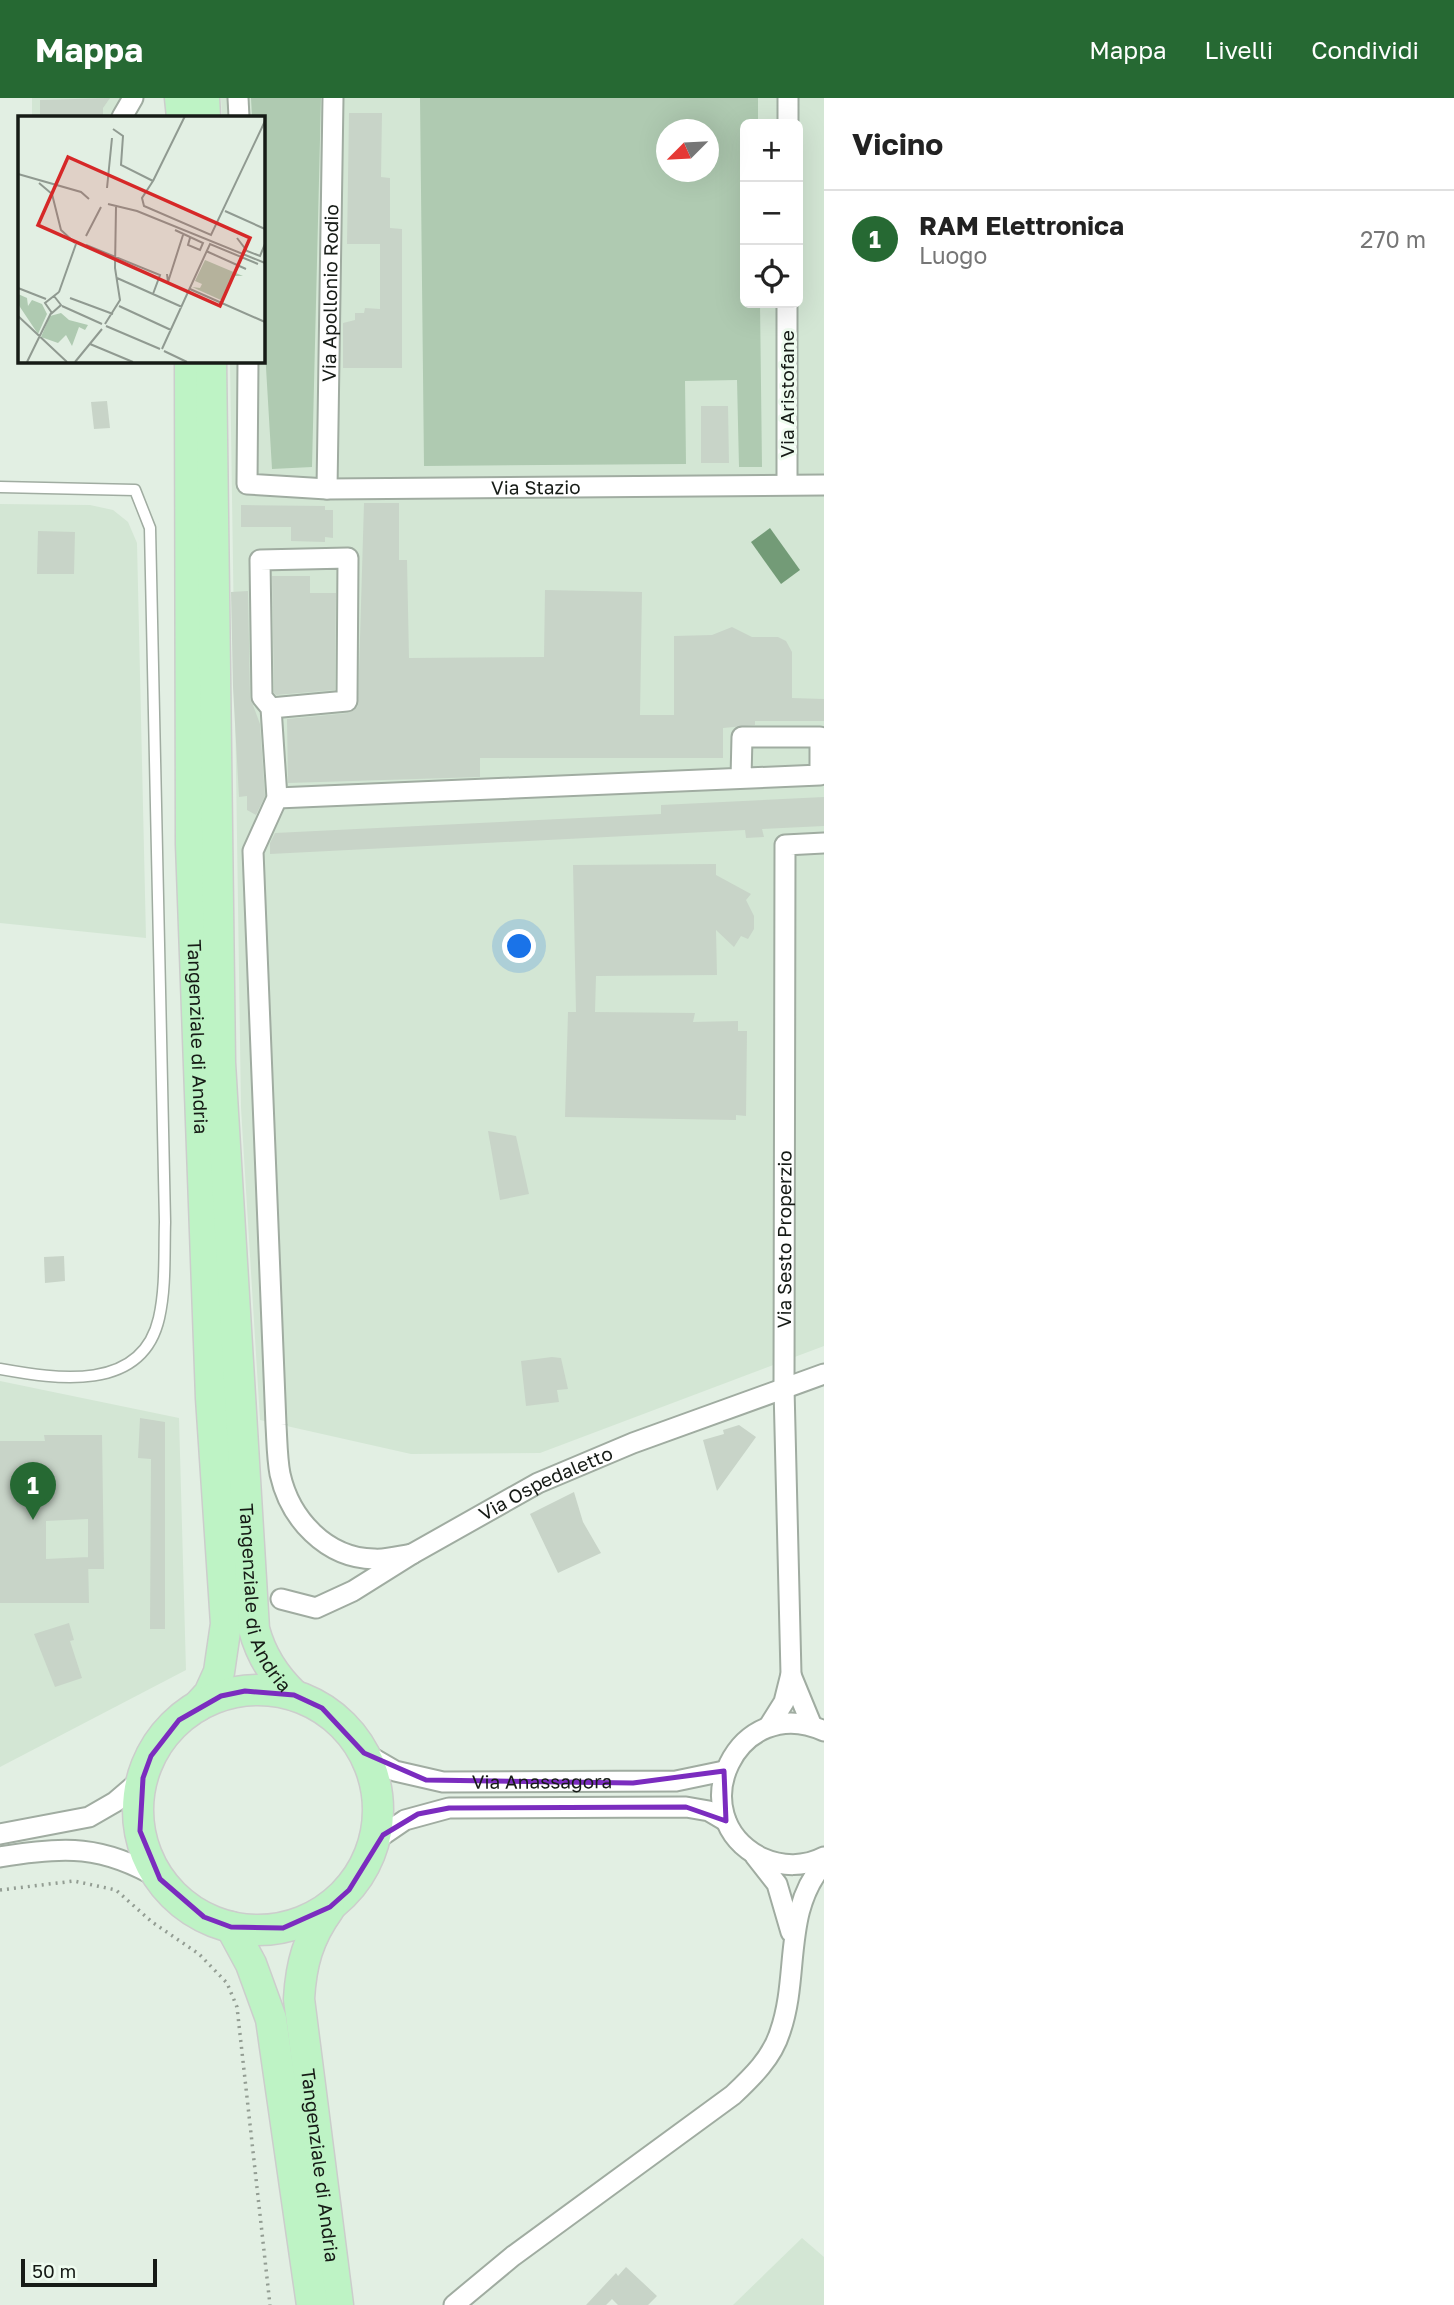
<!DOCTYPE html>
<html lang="it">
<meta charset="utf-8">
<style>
body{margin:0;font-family:"Golos Text",sans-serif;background:#f2f2f2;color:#222}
.controls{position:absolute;right:21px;top:21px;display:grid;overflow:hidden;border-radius:10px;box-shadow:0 7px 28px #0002}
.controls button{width:63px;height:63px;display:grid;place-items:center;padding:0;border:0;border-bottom:2px solid #e0e0e0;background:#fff;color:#222;font:35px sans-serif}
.compass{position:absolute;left:656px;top:21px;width:63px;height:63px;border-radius:50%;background:#fff;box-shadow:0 7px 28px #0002;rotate:246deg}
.scale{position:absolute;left:21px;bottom:18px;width:136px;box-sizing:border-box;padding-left:7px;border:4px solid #161b16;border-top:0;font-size:19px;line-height:24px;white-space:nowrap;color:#161b16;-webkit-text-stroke:5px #effcf0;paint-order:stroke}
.you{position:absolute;left:520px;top:849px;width:24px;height:24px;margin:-18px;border:5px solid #fff;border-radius:50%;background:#1a73e8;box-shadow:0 0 0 10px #1a73e833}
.badge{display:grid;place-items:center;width:46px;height:46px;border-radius:50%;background:#266933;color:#fff;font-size:23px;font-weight:700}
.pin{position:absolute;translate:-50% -58px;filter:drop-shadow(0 2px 4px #0008)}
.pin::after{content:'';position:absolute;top:37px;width:24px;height:21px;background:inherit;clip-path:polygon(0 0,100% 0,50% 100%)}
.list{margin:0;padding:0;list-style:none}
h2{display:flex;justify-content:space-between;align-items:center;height:91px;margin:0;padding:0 28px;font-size:30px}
h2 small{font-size:23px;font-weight:400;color:#767676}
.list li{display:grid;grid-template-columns:46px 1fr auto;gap:21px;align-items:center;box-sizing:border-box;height:98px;padding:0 28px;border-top:2px solid #e0e0e0}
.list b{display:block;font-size:26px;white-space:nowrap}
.list p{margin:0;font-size:23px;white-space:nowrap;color:#767676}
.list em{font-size:23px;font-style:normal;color:#767676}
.icon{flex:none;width:38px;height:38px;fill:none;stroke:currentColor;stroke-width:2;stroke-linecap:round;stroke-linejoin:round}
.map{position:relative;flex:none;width:824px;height:2207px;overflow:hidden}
header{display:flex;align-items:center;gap:42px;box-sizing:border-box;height:98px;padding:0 35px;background:#266933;color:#fff}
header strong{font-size:33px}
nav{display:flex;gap:38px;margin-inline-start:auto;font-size:24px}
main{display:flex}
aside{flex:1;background:#fff}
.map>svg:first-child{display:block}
</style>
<header>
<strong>Mappa</strong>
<nav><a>Mappa</a><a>Livelli</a><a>Condividi</a></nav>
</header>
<main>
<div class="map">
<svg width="824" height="2207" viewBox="0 0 824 2207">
<rect width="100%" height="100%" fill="#e2efe3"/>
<g fill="#d3e6d4" fill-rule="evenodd">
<path d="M32 0H140L129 19H32Z"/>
<path d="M221 0H824V1248L540 1355 411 1356 260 1322 241 1010 230 263 262 262V19H222ZM745 26H798V205H745ZM666 32H708V74H666Z"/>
<path d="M0 406 90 407 113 412 128 424 137 445 146 840 0 825Z"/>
<path d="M0 1283 179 1320 186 1572 0 1669Z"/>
<path d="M802 2140 824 2159V2207H733Z"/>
</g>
<g fill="#afcab1" fill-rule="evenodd">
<path d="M251 0H321L312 369 272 371 262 202V19H252Z"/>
<path d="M420 0H758V26H745V205H760L762 369H739L737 282 685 283 686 366 424 368ZM666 32H708V74H666Z"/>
</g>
<path fill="#739b77" d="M770 430 800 472 781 486 751 444Z"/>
<g fill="#c8d4c8">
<path d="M110 0 103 10V19H40V2Z"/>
<path d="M349 15H382L381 79 390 80V130L402 131V270H343V225L355 222V215H364L365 210 380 211V146H347Z"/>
<path d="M107 303 110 330 94 331 91 304Z"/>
<path d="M701 308H728L729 365H701Z"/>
<path d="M364 405H399V462H407L409 560 544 559 545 492 642 494 640 617H674V538L712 537 732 529 752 539H778L786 543 792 554V600L824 601V623H755V627L723 630V660H480V679L288 685 287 621 348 615 358 608Z"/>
<path d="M241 407 325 408V412H333V440L325 439V444L291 443V429H241Z"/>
<path d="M38 433 75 434 74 476H37Z"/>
<path d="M272 478H310V495H336L335 592 276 597 274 595Z"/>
<path d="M248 493 250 599 260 626 265 698 256 717 247 712V698L239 699 233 589 231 494Z"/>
<path d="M824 699V728L762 731 764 739 746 740 745 732 270 756V745L275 735 661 716V707Z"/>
<path d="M716 766V777L751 796 746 802 754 818V831L748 841 741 838 734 849 716 832 717 877 596 878 595 914 695 915 693 924 738 923V933H747L746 1018 736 1017V1022L565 1019 568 914H576L573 767Z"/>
<path d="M488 1033 516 1038 529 1096 500 1102Z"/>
<path d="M64 1158 65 1183 45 1185 44 1159Z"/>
<path d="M552 1259 561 1260 568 1291 557 1292 559 1304 526 1308 521 1263Z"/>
<path d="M140 1320 165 1324V1531H150L151 1361 138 1360Z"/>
<path d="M739 1327 756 1339 717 1393 703 1342 724 1336 723 1332Z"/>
<path d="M44 1337H102L104 1471H88V1421L46 1423V1461L88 1459 89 1505H0V1343H45Z"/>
<path d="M574 1394 583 1424 601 1455 558 1475 530 1416Z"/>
<path d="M69 1525 74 1542 70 1543 82 1580 55 1589 34 1536Z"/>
<path d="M626 2169 657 2198 648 2207H618L612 2201 606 2207H586L616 2175 618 2178Z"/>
</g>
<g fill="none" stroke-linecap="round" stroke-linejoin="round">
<g stroke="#a0aca1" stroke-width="13">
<path id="lane" d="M0 389 135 392 150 430 165 1124C164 1155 166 1189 159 1220 142 1295 56 1281 0 1271"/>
</g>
<g stroke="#a0aca1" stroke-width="23">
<g id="street">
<path d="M238 0 239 19"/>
<path d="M122 19 133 0"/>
<path d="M788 26V0"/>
<path id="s1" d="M248 262 247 386 327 391 824 387"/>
<path d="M787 386V205"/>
<path id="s2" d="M327 391 333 0"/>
<path d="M271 610 347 603 348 460 260 462 262 599 271 610 277 700 253 753 276 1327C277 1343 277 1360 280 1376 290 1421 326 1460 374 1461 386 1462 400 1458 412 1456"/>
<path d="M277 700 820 677V639H742L741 680"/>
<path id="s3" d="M281 1501 316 1510 353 1493 412 1456 538 1385 633 1345 824 1276"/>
<path d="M791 1577 812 1628"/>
<path id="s4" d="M769 1628 784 1604 791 1576 784 1290 785 747 824 745"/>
<path d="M824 1633C738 1593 678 1718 762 1760 782 1769 805 1769 824 1759"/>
<path id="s5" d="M364 1655 395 1673 443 1684 676 1683 724 1673"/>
<path d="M0 1736 89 1719 115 1704 143 1680"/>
<path d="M373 1748 383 1737 405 1722 449 1710 686 1709 709 1713 726 1723"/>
<path d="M755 1758 777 1786 791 1834"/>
<path d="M0 1759C64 1748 103 1747 160 1781"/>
<path d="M454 2207 513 2158 733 1997C752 1979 772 1960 780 1934 800 1877 782 1814 824 1765"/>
</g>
</g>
<g stroke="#cccdcc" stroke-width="33">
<g id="primary">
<path d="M180 0 182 19"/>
<path d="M204 0 205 19"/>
<path id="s6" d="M190 262 191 746 211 1300 226 1526 219 1574 209 1596 198 1608"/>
<path id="s7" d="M211 262 220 965 254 1531C261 1558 274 1578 294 1597"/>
<circle cx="258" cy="1712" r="120"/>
<path id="s8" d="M329 1811C308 1840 301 1866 299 1901L338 2207"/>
<path d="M231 1829 251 1866 271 1921 312 2207"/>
</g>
</g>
<path stroke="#939d93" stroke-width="3.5" stroke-dasharray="2 5" stroke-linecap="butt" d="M0 1792 74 1783 116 1792 152 1824 199 1856 227 1885 237 1909 270 2207"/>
<use href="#lane" stroke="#fff" stroke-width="10"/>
<use href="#street" stroke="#fff" stroke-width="19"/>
<use href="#primary" stroke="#bef3c5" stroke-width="30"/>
</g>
<path fill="none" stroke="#7b2cbf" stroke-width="5" stroke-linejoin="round" d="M245 1593 294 1597 322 1610 364 1655 426 1682 633 1685 724 1673 726 1723 686 1709 449 1710 418 1716 383 1737 349 1792 330 1809 283 1830 231 1829 204 1819 160 1781 140 1733 143 1680 151 1658 179 1622 221 1598Z"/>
<g text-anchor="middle" stroke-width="6" stroke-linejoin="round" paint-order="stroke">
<g font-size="19" fill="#161b16" stroke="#effcf0">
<text dy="7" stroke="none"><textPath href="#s2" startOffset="196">Via Apollonio Rodio</textPath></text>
<text transform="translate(787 296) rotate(-90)" y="7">Via Aristofane</text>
<text dy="7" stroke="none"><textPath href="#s1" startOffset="413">Via Stazio</textPath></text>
<text dy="7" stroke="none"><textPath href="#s6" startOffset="677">Tangenziale di Andria</textPath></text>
<text dy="7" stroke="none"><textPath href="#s4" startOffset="492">Via Sesto Properzio</textPath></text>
<text dy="7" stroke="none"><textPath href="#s3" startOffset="298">Via Ospedaletto</textPath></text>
<text dy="7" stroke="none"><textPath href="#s7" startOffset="1242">Tangenziale di Andria</textPath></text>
<text dy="7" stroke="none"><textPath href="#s5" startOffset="184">Via Anassagora</textPath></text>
<text dy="7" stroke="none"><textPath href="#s8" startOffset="264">Tangenziale di Andria</textPath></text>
</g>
</g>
<g transform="translate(18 18)">
<rect width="247" height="247" fill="#e2efe3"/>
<path d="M187 144 225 160H216L205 185 174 171 182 172 184 168 177 165ZM0 178 9 182 10 190 14 184 24 188 29 198 20 218 0 188ZM43 197 51 204 70 209 67 214 61 211 54 230 48 219 40 227 23 221 32 200Z" fill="#afcab1"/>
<path fill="none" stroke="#909a91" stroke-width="2" d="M95 13 105 20 103 49 135 65 124 82 126 90 193 119 247 5M0 58 63 76 71 83M135 65 167 0M21 67 34 78 43 114 57 127M89 72 94 22M90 88 119 95 247 147M207 95 247 113M157 114 185 127 182 134 170 129 172 122M68 120 83 91M219 122 229 135 242 140 247 128M68 129 142 159 135 178M188 135 228 153M149 158 150 166 165 119M99 162 164 191M0 172 28 183M172 173 247 206M41 176 58 128M36 180 43 189 34 197 27 187 41 176M52 182 95 198M44 190 84 208M101 190 153 214M0 200 49 246M87 208 102 184 97 152 98 91M88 210 142 233M72 228 115 246M144 233 192 128 240 148M146 235 169 246M9 246 33 197M57 246 84 213"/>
<path fill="#d62828" fill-opacity="0.15" stroke="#d62828" stroke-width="3.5" d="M50 41 232 122 202 190 20 109Z"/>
<rect width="247" height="247" fill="none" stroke="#161b16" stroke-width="3.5"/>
</g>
</svg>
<div class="controls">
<button>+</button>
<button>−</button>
<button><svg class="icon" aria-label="locate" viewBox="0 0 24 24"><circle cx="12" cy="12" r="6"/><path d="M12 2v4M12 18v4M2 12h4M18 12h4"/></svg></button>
</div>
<svg class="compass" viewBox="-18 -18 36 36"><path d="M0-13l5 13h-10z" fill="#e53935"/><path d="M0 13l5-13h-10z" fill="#767676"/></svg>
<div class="scale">50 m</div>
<div class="you"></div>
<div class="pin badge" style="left:33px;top:1422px">1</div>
</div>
<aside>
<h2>Vicino<small></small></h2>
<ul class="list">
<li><span class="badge">1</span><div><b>RAM Elettronica</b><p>Luogo</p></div><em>270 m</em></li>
</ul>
</aside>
</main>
